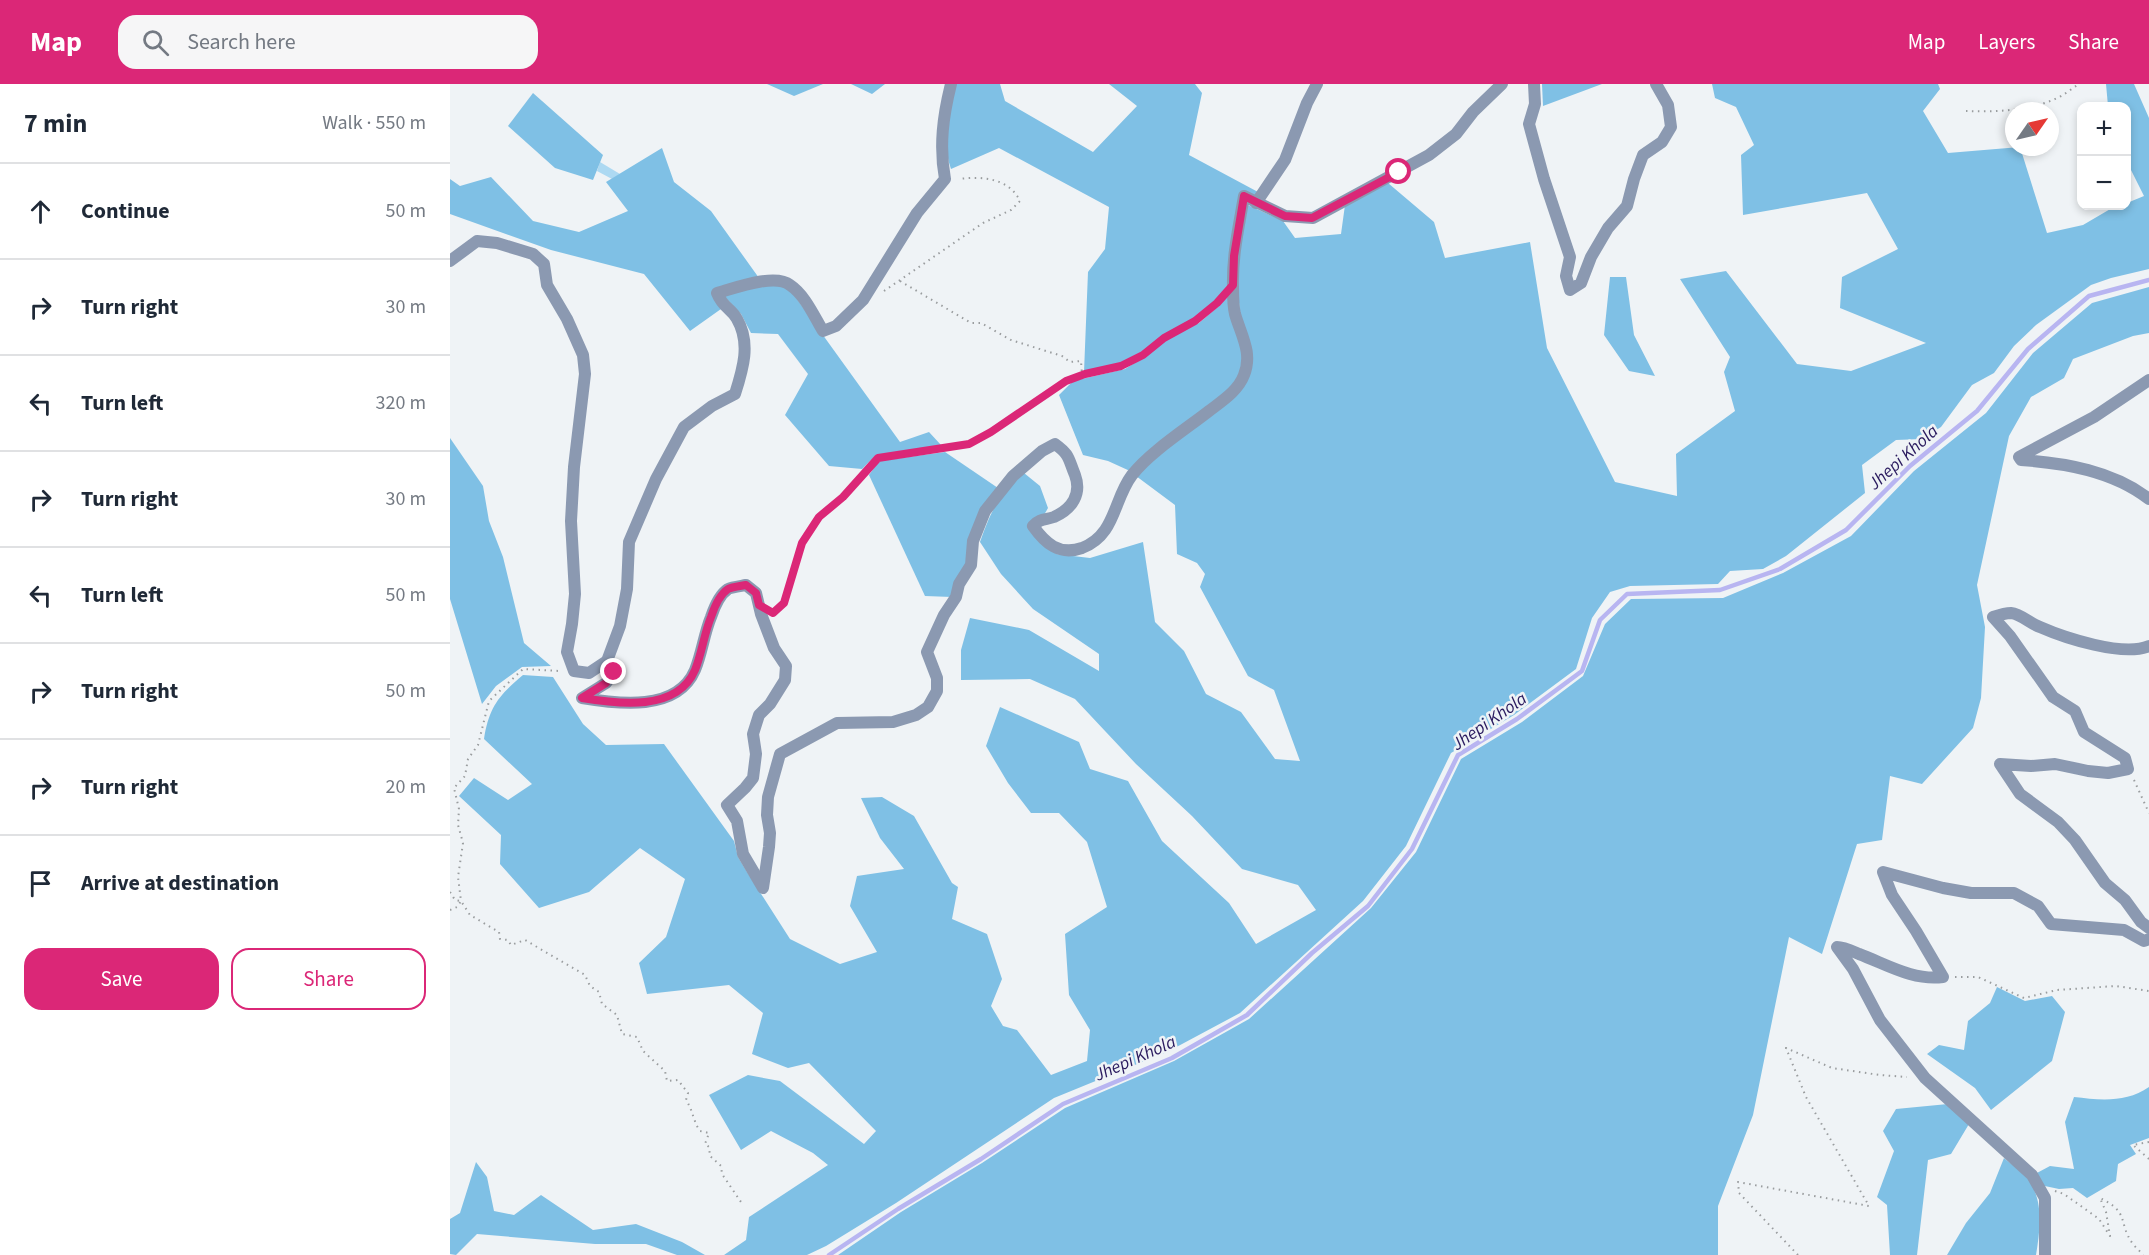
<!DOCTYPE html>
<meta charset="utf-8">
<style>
body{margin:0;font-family:"Source Sans 3",sans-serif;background:#f6f6f7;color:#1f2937}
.controls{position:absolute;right:18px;top:18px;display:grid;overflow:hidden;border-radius:12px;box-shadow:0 3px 9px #0003}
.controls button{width:54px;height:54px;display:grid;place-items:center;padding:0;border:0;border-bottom:2px solid #e0e1e3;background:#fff;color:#1f2937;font:30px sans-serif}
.compass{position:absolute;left:1555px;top:18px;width:54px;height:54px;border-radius:50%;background:#fff;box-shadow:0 3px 9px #0003;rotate:56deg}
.stop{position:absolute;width:18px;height:18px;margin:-14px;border:4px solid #db2777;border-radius:50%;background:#fff}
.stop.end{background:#db2777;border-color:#fff;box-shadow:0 2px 6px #0008}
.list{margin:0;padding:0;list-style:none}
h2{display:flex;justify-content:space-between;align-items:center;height:78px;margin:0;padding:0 24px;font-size:26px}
h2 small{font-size:20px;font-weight:400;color:#747a83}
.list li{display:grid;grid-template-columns:39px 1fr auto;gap:18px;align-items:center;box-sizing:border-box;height:96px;padding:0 24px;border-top:2px solid #e0e1e3}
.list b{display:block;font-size:22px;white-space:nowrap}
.list em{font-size:20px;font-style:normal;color:#747a83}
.actions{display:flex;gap:12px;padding:18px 24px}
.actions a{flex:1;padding:14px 0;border:2px solid #db2777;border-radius:18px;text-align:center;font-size:21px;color:#db2777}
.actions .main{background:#db2777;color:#fff}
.icon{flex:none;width:33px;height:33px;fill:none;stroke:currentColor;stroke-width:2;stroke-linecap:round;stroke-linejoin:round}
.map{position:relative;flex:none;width:1699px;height:1171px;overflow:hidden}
header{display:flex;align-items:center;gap:36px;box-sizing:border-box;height:84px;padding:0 30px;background:#db2777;color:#fff}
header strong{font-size:28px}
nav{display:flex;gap:33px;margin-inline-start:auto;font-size:21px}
.search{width:420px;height:54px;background:#f6f6f7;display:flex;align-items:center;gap:15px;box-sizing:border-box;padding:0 21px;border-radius:18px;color:#747a83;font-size:22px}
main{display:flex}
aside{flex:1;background:#fff}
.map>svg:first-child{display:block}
</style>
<header>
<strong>Map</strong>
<div class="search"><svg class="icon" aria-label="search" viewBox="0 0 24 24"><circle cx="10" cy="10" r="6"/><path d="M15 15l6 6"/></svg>Search here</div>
<nav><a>Map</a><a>Layers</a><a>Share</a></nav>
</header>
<main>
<aside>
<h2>7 min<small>Walk · 550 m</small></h2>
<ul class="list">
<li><svg class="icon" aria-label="ahead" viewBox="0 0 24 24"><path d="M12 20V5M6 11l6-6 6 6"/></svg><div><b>Continue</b></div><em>50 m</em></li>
<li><svg class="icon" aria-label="right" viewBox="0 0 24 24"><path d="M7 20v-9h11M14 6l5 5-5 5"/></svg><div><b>Turn right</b></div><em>30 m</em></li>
<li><svg class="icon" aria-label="left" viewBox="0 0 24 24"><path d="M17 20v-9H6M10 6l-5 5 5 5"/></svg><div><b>Turn left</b></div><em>320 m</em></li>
<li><svg class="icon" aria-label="right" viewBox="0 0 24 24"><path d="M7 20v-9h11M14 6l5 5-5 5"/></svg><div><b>Turn right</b></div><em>30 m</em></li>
<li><svg class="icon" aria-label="left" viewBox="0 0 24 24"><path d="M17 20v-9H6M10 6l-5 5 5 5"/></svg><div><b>Turn left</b></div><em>50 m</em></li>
<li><svg class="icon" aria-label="right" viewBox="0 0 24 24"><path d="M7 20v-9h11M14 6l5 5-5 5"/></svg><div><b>Turn right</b></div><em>50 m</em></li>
<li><svg class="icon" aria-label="right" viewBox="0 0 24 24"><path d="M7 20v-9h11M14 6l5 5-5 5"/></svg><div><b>Turn right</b></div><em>20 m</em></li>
<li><svg class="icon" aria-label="arrive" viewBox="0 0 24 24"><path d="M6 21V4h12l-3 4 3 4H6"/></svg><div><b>Arrive at destination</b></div></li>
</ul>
<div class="actions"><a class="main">Save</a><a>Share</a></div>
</aside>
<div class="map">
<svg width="1699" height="1171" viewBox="0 0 1699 1171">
<rect width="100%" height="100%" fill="#eff3f6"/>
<path fill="#add9f2" d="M150 78 170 90 162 95 147 87Z"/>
<g fill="#7fc0e5">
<path d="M317 0H373L344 12Z"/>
<path d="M401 0H435L422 10Z"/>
<path d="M503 0H550L555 17 643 68 687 22 659 0H745L752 9 739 71 808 108 804 116 794 111 781 200 765 218 743 235 712 252 691 270 670 281 634 288 638 188 655 165 659 123 549 64 501 85C491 58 499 28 503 0Z"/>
<path d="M1092 0H1152L1093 22Z"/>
<path d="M1262 0H1488L1490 5 1473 27 1498 69 1570 63 1597 149 1633 141 1662 124 1676 122 1677 119 1694 112 1677 78 1676 22H1658L1656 0H1684L1699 34V185L1661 194 1641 201 1586 241 1564 262 1544 289 1522 301 1491 343 1472 355 1446 356 1412 381 1415 409 1336 472 1313 485 1280 487 1268 500 1180 502 1160 508 1142 534 1126 585 1064 631 1001 669 956 762 913 817 790 929 719 967 604 1014 446 1119 376 1162 357 1171H274L296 1156 299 1133 378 1081 363 1069 321 1047 291 1066 259 1011 298 991 330 997 414 1060 426 1047 359 979 338 984 302 970 313 929 279 901 197 910 189 879 216 853 235 795 190 764 139 808 89 824 50 780 51 751 9 712 24 694 58 716 82 700 34 655C39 623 49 611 73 591L103 593 133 640 156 661 214 660 284 757 288 773 297 788 340 855 390 880 427 868 400 822 407 792 454 785 430 754 411 714 432 713 464 732 502 799 508 803 502 835 537 850 552 895 541 922 553 942 567 946 601 991 637 977 640 946 619 911 615 850 657 823 637 758 609 729H581L558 699 536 662 550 623 629 658 640 685 678 697 712 757 779 819 806 860 866 826 848 801 792 785 742 732 686 680 625 615 580 595 511 596V566L520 534 579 546 649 587V570L583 525 551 490 530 458C542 424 548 413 574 389L590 402 598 424 594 431 579 440 606 470 640 474 693 458 705 538 734 567 756 610 791 628 825 675 850 677 824 606 798 592 750 503 755 490 747 479 727 470 725 421 686 392 798 293 787 202 788 175 798 121 833 137 845 154 891 150 895 121 938 99 984 138 995 174 1080 158 1097 264 1165 398 1227 412 1226 370 1285 327 1274 288 1280 273 1230 195 1276 187 1347 280 1401 287 1476 259 1390 224 1392 193 1448 165 1417 109 1293 131 1291 71 1304 61 1286 23 1265 14Z"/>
<path d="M83 9 153 71 143 96 105 84 58 42Z"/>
<path d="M212 64 224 98 261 127 309 194 263 208 271 225 240 247 194 190 101 166 0 130V95L10 102 41 93 83 137 129 148 178 127 156 98Z"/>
<path d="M1160 193H1176L1184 251 1205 292 1179 287 1154 251Z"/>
<path d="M326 199 339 204 450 358 479 348 491 361 426 371 412 385 379 382 335 331 358 290 328 250 301 249 291 230 272 210Z"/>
<path d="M1699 203V249L1683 252 1623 275 1614 294 1581 313 1559 352 1527 501 1535 543 1531 614 1523 644 1472 700 1440 692 1432 756 1407 760 1372 870 1339 853 1303 1031 1268 1122V1171H388L451 1128 532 1079 615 1024 724 977 799 935 921 824 966 768 1011 675 1072 638 1133 592 1155 540 1181 515 1273 514 1333 489 1401 452 1464 387 1536 329 1583 269 1642 219Z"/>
<path d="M780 209 794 273 790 293 778 309 680 387 658 377 633 371 609 311 623 297 675 285 697 271 715 255 749 239 770 221Z"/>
<path d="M0 354 33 402 39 437 53 473 74 559 101 582 72 583 46 602 32 620 0 515Z"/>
<path d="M495 368 548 404 518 480 502 513 475 512 419 391 429 377Z"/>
<path d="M1547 903 1575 917 1602 912 1615 928 1602 977 1541 1026 1525 1004 1477 970 1489 961 1514 966 1518 937 1540 919Z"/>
<path d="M1699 1003V1054L1680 1061 1686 1070 1668 1080 1666 1097 1637 1114 1623 1104 1609 1105 1590 1101 1585 1090 1600 1082 1624 1085 1615 1038 1624 1013C1650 1016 1676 1019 1699 1003Z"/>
<path d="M1498 1020 1519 1040 1501 1070 1478 1076 1467 1171H1440L1437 1121 1427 1113 1444 1067 1433 1047 1446 1025Z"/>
<path d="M1554 1074C1562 1081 1574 1088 1579 1096 1594 1119 1590 1146 1586 1171H1497L1516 1139 1540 1109Z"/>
<path d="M26 1078 37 1093 44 1127 64 1131 91 1111 143 1146 186 1140 232 1158 255 1171H227L196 1160H145L27 1150 6 1171 0 1170V1135L10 1129Z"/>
</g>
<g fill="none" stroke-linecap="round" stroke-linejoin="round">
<path stroke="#b8b5f1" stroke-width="4.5" d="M379 1171 448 1125 531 1075 613 1020 722 974 797 931 862 869 918 822 962 765 1008 671 1067 635 1132 587 1150 536 1177 510 1270 506 1330 485 1396 446 1460 382 1527 327 1578 265 1639 212 1699 196"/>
<g stroke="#9a9d9f" stroke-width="2" stroke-dasharray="1.5 4.5" stroke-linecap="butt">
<path d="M1516 27C1545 28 1578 27 1605 15 1613 12 1621 5 1629 0"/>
<path d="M450 197 521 239H531L561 256 612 272 620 278 631 277 632 291"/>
<path d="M434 207 533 139 561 126 570 117C559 94 532 92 509 95"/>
<path d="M324 528 334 519 352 459 369 433 393 413 428 374 519 360 541 348 616 297 635 290 671 282 693 271 714 254 745 237 771 215"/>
<path d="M1684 696 1699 729"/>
<path d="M0 808 5 816 11 817 20 831 49 848 50 855 58 856 61 861 75 856 135 891 140 902 149 908 152 920 167 931 172 950 187 953 193 967 215 987 217 997 228 996 238 1009 236 1016C243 1026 243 1037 250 1047L259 1049 255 1060 259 1063 260 1072 271 1082 272 1090 293 1121"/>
<path d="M0 826 7 823 11 817 8 793 13 759 8 741 9 725 4 704 15 692 18 675 28 661 39 617 73 585 110 587"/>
<path d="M1505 893H1528L1574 914 1607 906 1666 902 1699 907"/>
<path d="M1699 1058 1683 1061 1699 1075"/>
<path d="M1605 1107 1614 1110 1649 1135 1660 1152 1656 1128 1650 1114C1681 1129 1667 1138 1683 1160 1686 1164 1690 1167 1693 1171"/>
<path d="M1348 1171 1289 1109 1288 1098 1419 1122 1356 1013 1336 964 1382 984 1430 991 1457 993"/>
</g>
<g stroke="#8b99b1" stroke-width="12">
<path d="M1084 0 1085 20 1079 40 1094 95 1120 173 1116 192 1120 206 1131 199 1141 173 1158 144 1177 122 1184 95 1193 71 1212 58 1221 43 1218 21 1206 0"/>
<path d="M806 119 835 76 857 19 867 0"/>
<path d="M0 177 27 157 47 159 83 170 94 180 97 201 117 235 133 271 135 290 124 383 121 437 125 510 122 540 117 568 124 587 139 589 157 577 170 542 177 505 179 458 206 395 234 343 262 322 285 310C293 285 301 259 287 235 281 224 273 224 267 209 285 204 325 189 340 201 355 211 364 232 373 247L386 242 413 216 467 129 495 95C489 62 493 32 501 0"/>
<path d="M1699 296 1644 333 1569 373 1571 376C1615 379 1663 387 1699 415"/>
<path d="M1699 562C1673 573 1615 554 1590 543 1581 540 1571 530 1561 529 1555 529 1549 531 1543 533L1560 552 1603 613 1625 627 1634 648 1675 674 1678 685 1658 689 1638 687 1605 680 1581 682 1550 680 1570 710 1608 738 1625 756 1655 799 1675 816 1691 838 1699 844"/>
<path d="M157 577 164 588 156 599 132 614C168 620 227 628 245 586 252 569 254 550 261 533 264 524 269 511 278 505 282 503 291 502 296 501L306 509 311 530 324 564 336 582 335 596 320 620 309 631 303 650 306 670 303 694 295 704 277 721 287 737 293 770 313 804 319 763 320 749 317 731 318 713 330 670 387 639 443 638 466 631 478 623 487 607V594L477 568 494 531 506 513 509 500 521 481 523 457 535 427 563 392 592 367 605 360C620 371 618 374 625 391 632 410 622 425 604 433 596 436 590 434 583 442 595 459 609 472 632 464 666 451 663 416 682 391 700 368 736 345 759 327 772 317 788 307 794 291 803 269 791 251 785 230 783 222 783 211 783 203 782 172 789 142 794 112L835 132 863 134 979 71 1006 50 1023 28 1052 0"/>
<path d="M1595 1171V1114L1582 1091 1475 994 1430 936 1403 885 1387 863C1394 863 1402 867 1409 870 1436 880 1463 897 1493 893L1466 847 1442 811 1433 788 1493 804 1521 809H1564L1588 822 1601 840 1674 846 1694 857 1699 855"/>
</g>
</g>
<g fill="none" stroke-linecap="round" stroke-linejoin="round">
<path stroke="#db2777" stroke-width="8" d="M164 588 156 599 132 614C168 620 227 628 245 586 252 569 254 550 261 533 264 524 269 511 278 505 282 503 291 502 296 501L306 509 309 521 323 529 334 519 352 459 369 433 393 413 428 374 519 360 541 348 616 297 635 290 671 282 693 271 714 254 745 237 767 219 783 201 784 172 794 112 835 132 862 134 949 88"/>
</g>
<g text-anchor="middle" stroke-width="5" stroke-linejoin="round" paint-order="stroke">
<g font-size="18" font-style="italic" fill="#2a1b5f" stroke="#eff3f6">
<text transform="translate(1453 373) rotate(-42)" y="6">Jhepi Khola</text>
<text transform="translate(1039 637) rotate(-35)" y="6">Jhepi Khola</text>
<text transform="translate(685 974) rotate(-24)" y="6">Jhepi Khola</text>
</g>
</g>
</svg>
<div class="controls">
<button>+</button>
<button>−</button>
</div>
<svg class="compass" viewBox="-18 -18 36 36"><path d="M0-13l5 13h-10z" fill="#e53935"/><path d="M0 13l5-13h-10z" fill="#747a83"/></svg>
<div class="stop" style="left:949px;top:88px"></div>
<div class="stop end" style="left:164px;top:588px"></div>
</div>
</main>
